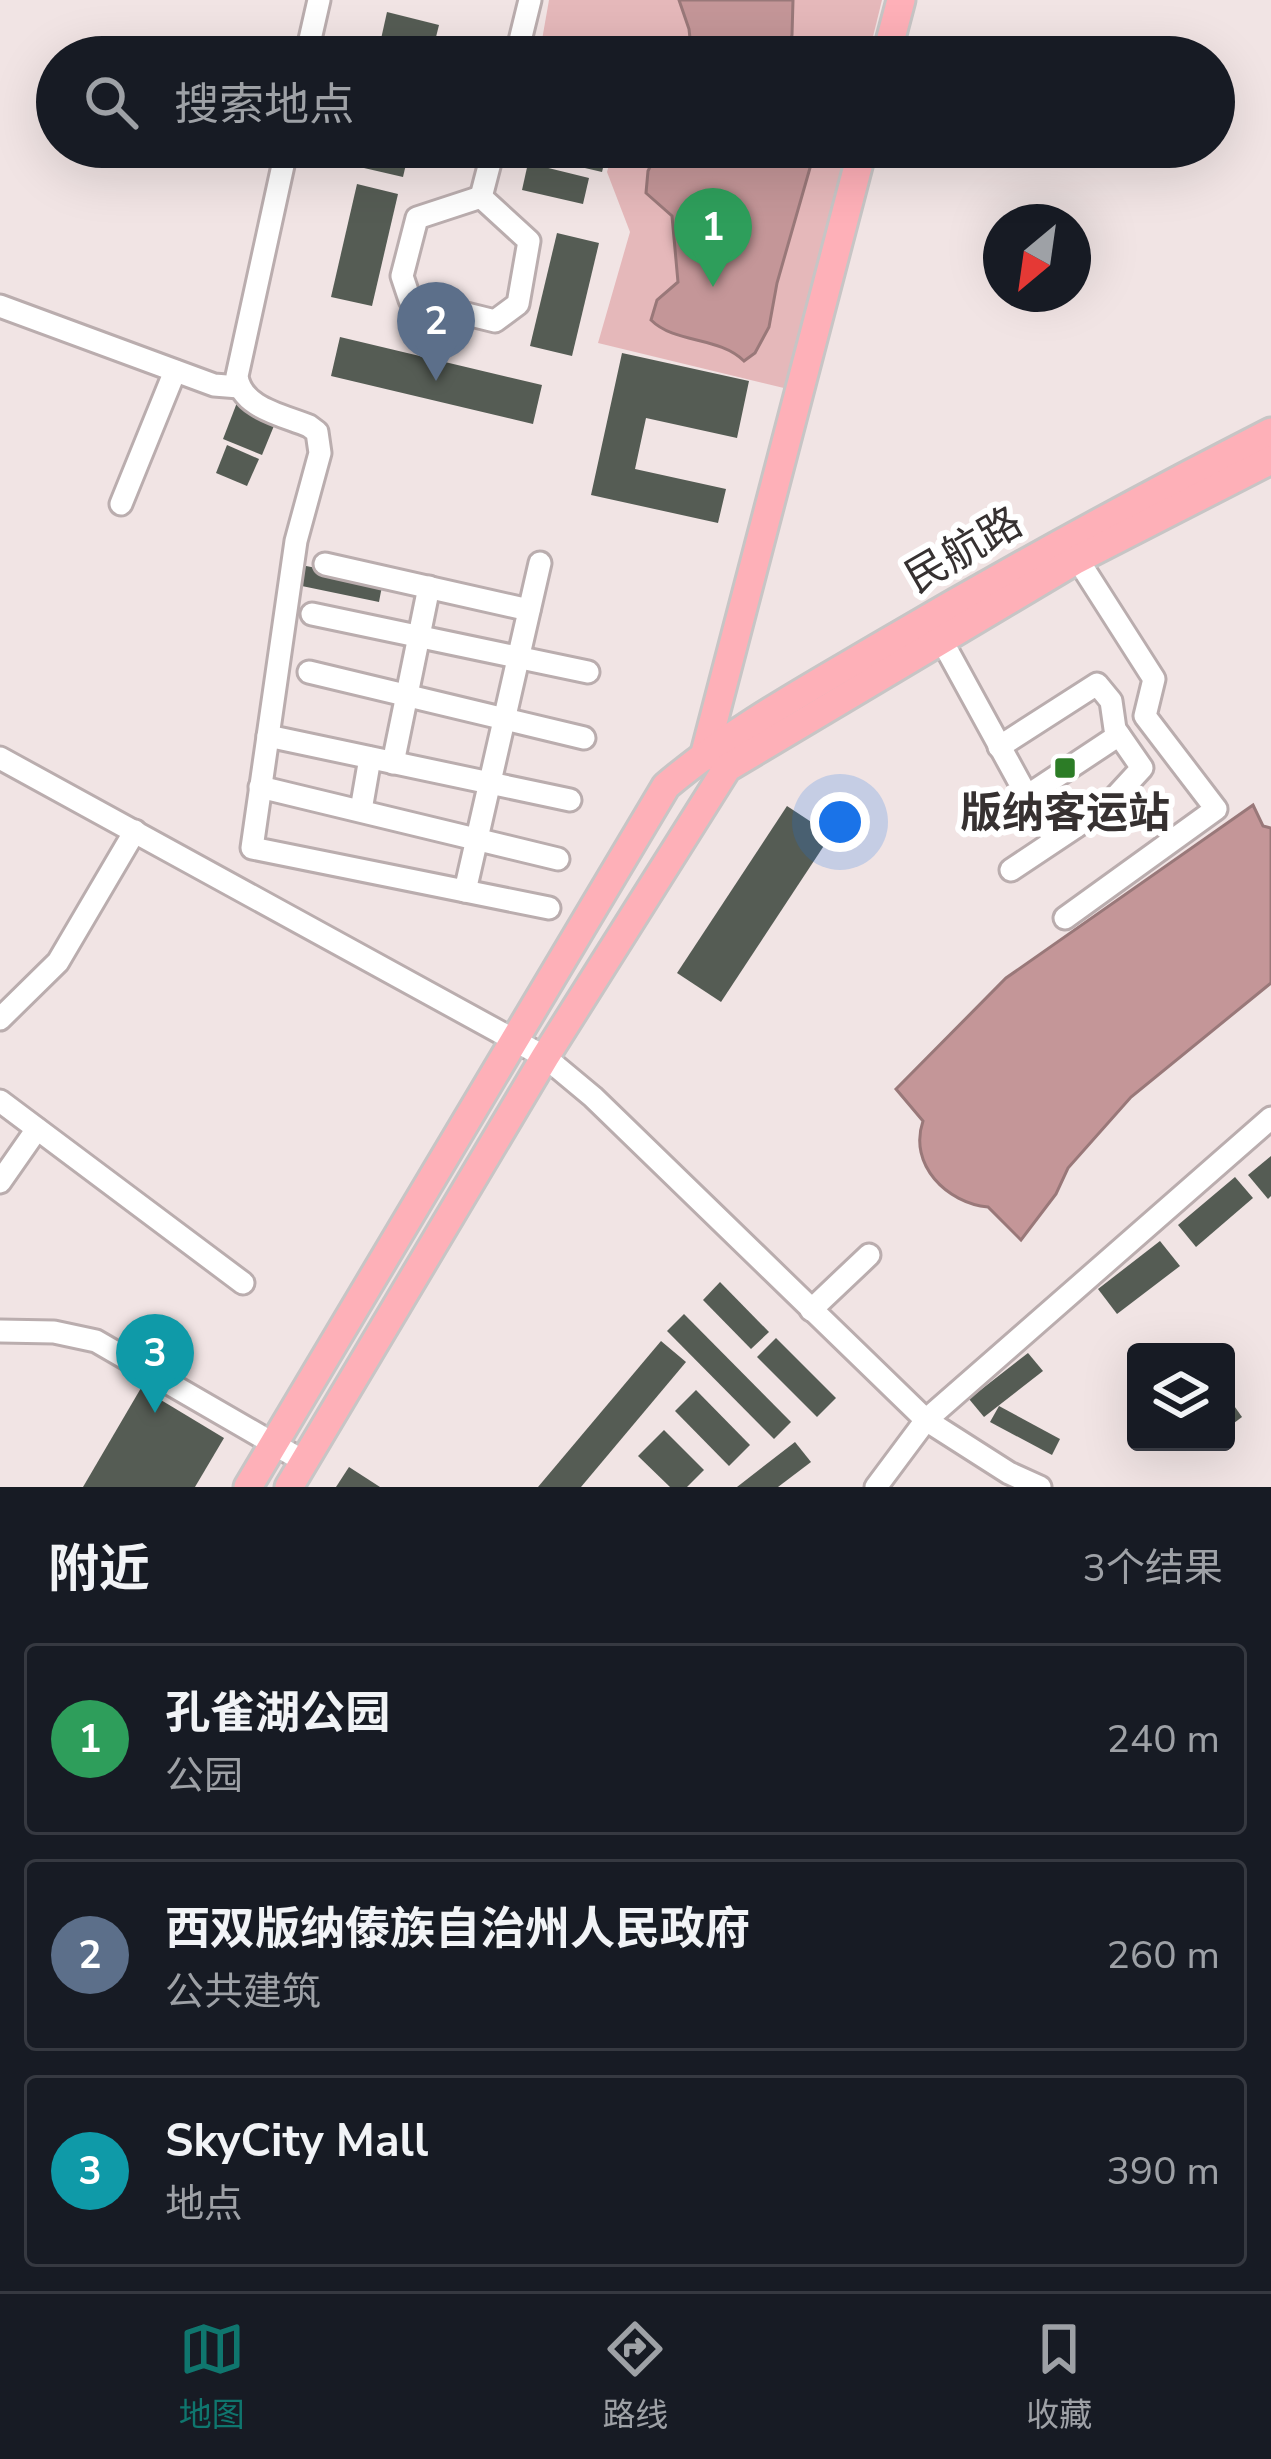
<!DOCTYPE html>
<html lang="zh">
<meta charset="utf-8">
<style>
body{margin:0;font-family:"Nunito Sans","Noto Sans SC",sans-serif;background:#20242c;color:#f1f3f6}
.controls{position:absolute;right:36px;bottom:36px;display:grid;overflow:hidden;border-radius:12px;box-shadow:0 12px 48px #0002}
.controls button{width:108px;height:108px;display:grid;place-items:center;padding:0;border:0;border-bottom:3px solid #363941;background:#171b24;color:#f1f3f6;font:60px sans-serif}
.compass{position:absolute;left:983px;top:204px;width:108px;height:108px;border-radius:50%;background:#171b24;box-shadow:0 12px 48px #0002;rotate:209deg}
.you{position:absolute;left:840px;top:822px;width:42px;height:42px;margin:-30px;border:9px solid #fff;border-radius:50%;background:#1a73e8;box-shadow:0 0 0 18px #1a73e833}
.badge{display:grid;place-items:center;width:78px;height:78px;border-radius:50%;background:#0f766e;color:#fff;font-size:39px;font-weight:700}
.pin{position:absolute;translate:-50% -99px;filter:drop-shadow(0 3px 6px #0008)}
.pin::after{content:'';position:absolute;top:63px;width:42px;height:36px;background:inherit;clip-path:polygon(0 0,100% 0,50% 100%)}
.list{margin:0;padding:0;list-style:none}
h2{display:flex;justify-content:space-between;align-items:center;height:156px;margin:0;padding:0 48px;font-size:51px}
h2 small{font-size:39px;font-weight:400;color:#9ea1a6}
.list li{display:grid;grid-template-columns:78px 1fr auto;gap:36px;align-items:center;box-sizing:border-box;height:192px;margin:0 24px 24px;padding:0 24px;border:3px solid #363941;border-radius:12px}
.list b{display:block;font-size:45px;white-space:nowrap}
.list p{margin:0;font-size:39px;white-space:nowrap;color:#9ea1a6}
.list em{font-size:39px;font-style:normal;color:#9ea1a6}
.icon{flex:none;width:66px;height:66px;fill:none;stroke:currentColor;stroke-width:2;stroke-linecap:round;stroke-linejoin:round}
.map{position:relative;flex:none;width:1271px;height:1487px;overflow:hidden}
.search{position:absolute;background:#171b24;box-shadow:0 12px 48px #0002;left:36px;right:36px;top:36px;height:132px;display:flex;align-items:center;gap:30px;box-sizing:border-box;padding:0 42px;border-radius:66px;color:#9ea1a6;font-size:45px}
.sheet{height:804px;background:#171b24}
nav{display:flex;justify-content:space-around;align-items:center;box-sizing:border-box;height:168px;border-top:3px solid #363941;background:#171b24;font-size:33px;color:#9ea1a6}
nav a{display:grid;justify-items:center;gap:6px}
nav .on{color:#0f766e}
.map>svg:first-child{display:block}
</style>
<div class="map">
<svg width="1271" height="1487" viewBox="0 0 1271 1487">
<rect width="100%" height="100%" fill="#f1e4e4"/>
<g fill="#e5b8ba">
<path d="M549 0H882L868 57H539Z"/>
<path d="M614 147H847L788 389 598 343 630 232 607 172Z"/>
</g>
<g fill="#c49698" stroke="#997879" stroke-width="3">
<path d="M679 0H793L792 35 785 57H692L689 29Z"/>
<path d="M660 147H816L777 283 769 327 755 353 744 361C719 336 675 344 651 320L657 300 678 282 672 216 646 193 648 171Z"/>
<path d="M1253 805 1263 826 1271 828V983L1131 1097 1068 1168 1056 1194 1021 1240 988 1207C947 1203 908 1165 923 1121L896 1089 1006 978Z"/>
</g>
<g fill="#555c54">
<path d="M387 12 439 25 431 57H377Z"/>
<path d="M355 147H410L403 177 351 165Z"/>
<path d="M527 147H608L602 172 525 154Z"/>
<path d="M528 163 589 178 583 204 522 190Z"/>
<path d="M357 184 398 194 372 306 331 297Z"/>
<path d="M557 233 599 243 572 356 530 346Z"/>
<path d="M340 337 542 385 533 424 331 376Z"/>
<path d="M622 353 749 381 737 438 646 418 635 469 726 489 718 523 591 495Z"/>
<path d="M238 400 278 416 262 455 223 439Z"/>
<path d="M227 445 259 459 247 486 216 473Z"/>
<path d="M301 565 383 581 379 602 297 585Z"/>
<path d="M787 806 831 835 721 1002 677 973Z"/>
<path d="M1271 1156V1196L1268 1199 1248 1175Z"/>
<path d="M1235 1177 1253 1198 1196 1247 1178 1225Z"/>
<path d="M1160 1241 1180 1266 1117 1314 1098 1289Z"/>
<path d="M720 1282 769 1332 751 1349 703 1300Z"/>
<path d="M684 1314 791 1422 774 1439 667 1331Z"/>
<path d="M776 1338 836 1398 817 1417 757 1357Z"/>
<path d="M661 1341 686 1362 581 1487H538Z"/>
<path d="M1028 1353 1043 1371 984 1417 969 1399Z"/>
<path d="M141 1388 224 1438 195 1487H83Z"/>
<path d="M696 1390 750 1445 729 1466 675 1411Z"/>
<path d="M1230 1400 1242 1417 1226 1429V1403Z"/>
<path d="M999 1406 1060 1439 1052 1455 990 1422Z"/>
<path d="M664 1430 704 1470 687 1487H670L638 1456Z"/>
<path d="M795 1442 811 1462 778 1487H737Z"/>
<path d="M349 1467 380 1487H336Z"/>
</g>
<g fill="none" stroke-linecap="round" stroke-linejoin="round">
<g stroke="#baadae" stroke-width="27">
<g id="minor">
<path d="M306 57 319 0"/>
<path d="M516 57 530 0"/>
<path d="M287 147 237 376C241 408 283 415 309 426L317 432 320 453 296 541 252 848 549 908"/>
<path d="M481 197 529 241 518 304 495 321 410 300 402 276 417 218Z"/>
<path d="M481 197 494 147"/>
<path d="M0 306 214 385 239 387"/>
<path d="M121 504 175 371"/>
<path d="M325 564 529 610"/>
<path d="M312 614 588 672"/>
<path d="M941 639 1027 796 1055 840"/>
<path d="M309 672 584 738"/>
<path d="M268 736 570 800"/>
<path d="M999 747 1097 684 1111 701 1115 729 1142 768 1107 806 1011 870"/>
<path d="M0 758 545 1057 593 1097 926 1420 1009 1473 1040 1487"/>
<path d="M393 763 429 587"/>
<path d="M260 787 558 859"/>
<path d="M1027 796 1119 735"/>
<path d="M361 810 370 758"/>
<path d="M465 891 540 563"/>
<path d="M1065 918 1216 809 1145 716 1154 679 1071 549"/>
<path d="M0 1019 58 962 135 831"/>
<path d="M0 1101 243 1283"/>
<path d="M0 1182 37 1129"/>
<path d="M811 1310 869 1255"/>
<path d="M0 1331 54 1332 96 1341 305 1462"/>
<path d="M876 1487 926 1420 1271 1118"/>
</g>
</g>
<g stroke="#c7c5c5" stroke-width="33">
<g id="major">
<path d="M886 57 901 0"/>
<path d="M710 756 705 753 863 147"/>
<path d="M248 1487 666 786C731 731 806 690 879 647 1008 571 1138 500 1271 432"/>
<path d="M289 1487 545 1057 727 768 1076 560 1271 460"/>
</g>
</g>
<use href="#minor" stroke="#fff" stroke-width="21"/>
<use href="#major" stroke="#feb0b8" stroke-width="27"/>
</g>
<rect fill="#2c7c26" stroke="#fff" stroke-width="4.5" x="1053" y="756" width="24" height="24" rx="6"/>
<g text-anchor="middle" stroke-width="12" stroke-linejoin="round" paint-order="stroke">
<g font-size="42" fill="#363131" stroke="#fff">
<text transform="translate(963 549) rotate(-30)" y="15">民航路</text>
</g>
<g font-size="42" font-weight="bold" fill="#363131" stroke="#fff">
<text x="1065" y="827">版纳客运站</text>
</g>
</g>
</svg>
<div class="controls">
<button><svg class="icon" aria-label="layers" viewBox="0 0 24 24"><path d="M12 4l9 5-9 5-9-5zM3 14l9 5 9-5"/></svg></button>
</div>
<svg class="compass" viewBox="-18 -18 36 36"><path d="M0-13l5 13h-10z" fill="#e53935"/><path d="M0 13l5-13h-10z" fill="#9ea1a6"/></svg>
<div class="you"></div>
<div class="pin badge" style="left:713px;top:287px;background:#2e9e5b">1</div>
<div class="pin badge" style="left:436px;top:381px;background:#5c6f8a">2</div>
<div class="pin badge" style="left:155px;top:1413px;background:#0f9aa8">3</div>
<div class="search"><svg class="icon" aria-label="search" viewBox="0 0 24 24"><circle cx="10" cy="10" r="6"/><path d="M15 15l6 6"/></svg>搜索地点</div>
</div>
<section class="sheet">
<h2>附近<small>3个结果</small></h2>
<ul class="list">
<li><span class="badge" style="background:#2e9e5b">1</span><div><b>孔雀湖公园</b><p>公园</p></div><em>240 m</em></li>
<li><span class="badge" style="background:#5c6f8a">2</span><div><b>西双版纳傣族自治州人民政府</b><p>公共建筑</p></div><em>260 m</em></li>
<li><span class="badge" style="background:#0f9aa8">3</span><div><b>SkyCity Mall</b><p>地点</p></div><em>390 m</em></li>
</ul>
</section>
<nav>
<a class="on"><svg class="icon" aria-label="map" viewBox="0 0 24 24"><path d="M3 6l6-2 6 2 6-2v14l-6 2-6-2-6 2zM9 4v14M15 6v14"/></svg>地图</a>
<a><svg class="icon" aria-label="directions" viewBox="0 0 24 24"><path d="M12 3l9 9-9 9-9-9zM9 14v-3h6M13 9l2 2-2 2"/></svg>路线</a>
<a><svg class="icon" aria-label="saved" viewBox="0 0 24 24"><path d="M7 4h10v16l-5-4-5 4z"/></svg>收藏</a>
</nav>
